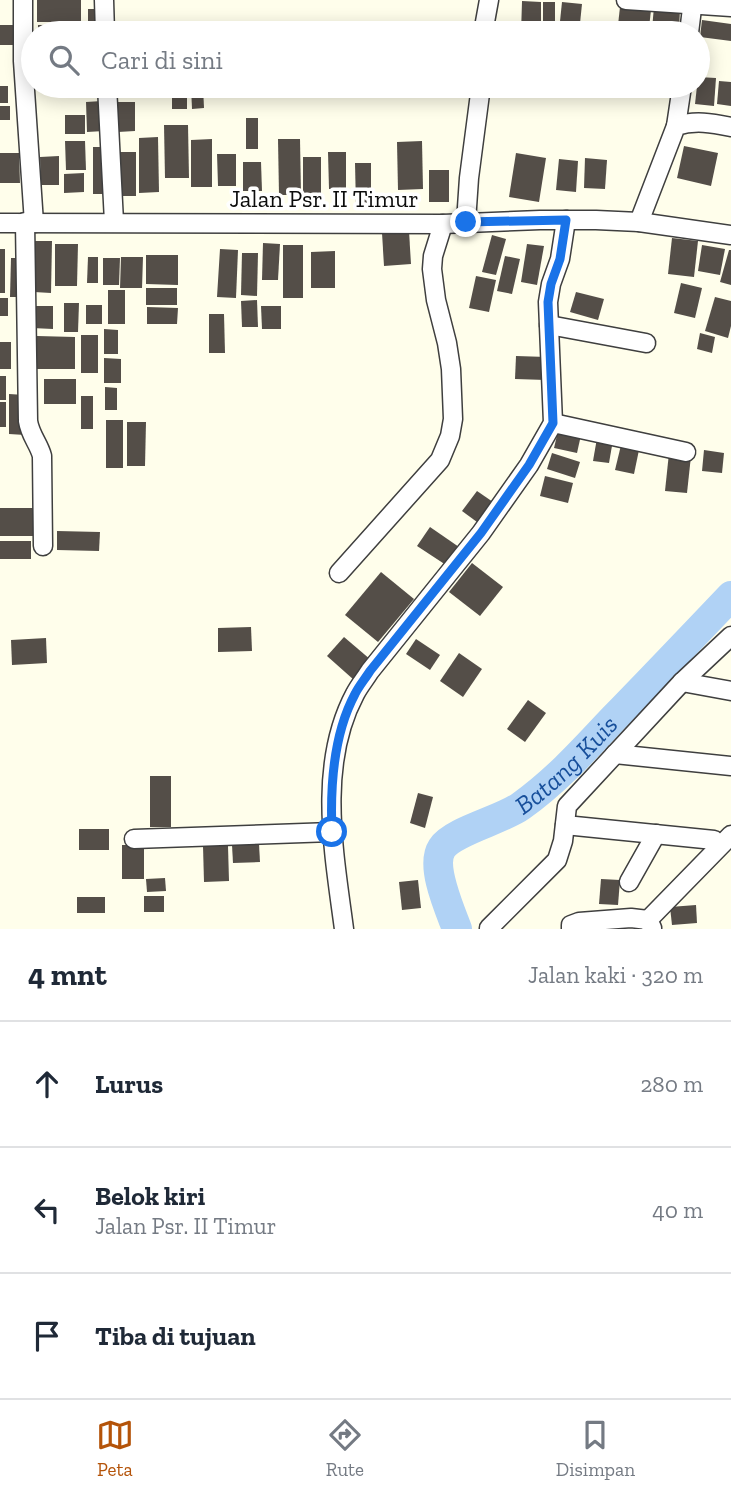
<!DOCTYPE html>
<html lang="id">
<meta charset="utf-8">
<style>
body{margin:0;font-family:"Zilla Slab",serif;background:#f6f6f7;color:#1f2937}
.stop{position:absolute;width:21px;height:21px;margin:-16px;border:5px solid #1a73e8;border-radius:50%;background:#fff}
.stop.end{background:#1a73e8;border-color:#fff;box-shadow:0 2px 7px #0008}
.list{margin:0;padding:0;list-style:none}
h2{display:flex;justify-content:space-between;align-items:center;height:91px;margin:0;padding:0 28px;font-size:30px}
h2 small{font-size:23px;font-weight:400;color:#747a83}
.list li{display:grid;grid-template-columns:46px 1fr auto;gap:21px;align-items:center;box-sizing:border-box;height:126px;padding:0 28px;border-top:2px solid #e0e1e3}
.list b{display:block;font-size:26px;white-space:nowrap}
.list p{margin:0;font-size:23px;white-space:nowrap;color:#747a83}
.list em{font-size:23px;font-style:normal;color:#747a83}
.icon{flex:none;width:38px;height:38px;fill:none;stroke:currentColor;stroke-width:2;stroke-linecap:round;stroke-linejoin:round}
.map{position:relative;flex:none;width:731px;height:929px;overflow:hidden}
.search{position:absolute;background:#fff;box-shadow:0 4px 18px #0003;left:21px;right:21px;top:21px;height:77px;display:flex;align-items:center;gap:18px;box-sizing:border-box;padding:0 24px;border-radius:38px;color:#747a83;font-size:26px}
.sheet{height:469px;background:#fff}
nav{display:flex;justify-content:space-around;align-items:center;box-sizing:border-box;height:98px;border-top:2px solid #e0e1e3;background:#fff;font-size:19px;color:#747a83}
nav a{display:grid;justify-items:center;gap:4px}
nav .on{color:#b45309}
.map>svg:first-child{display:block}
</style>
<div class="map">
<svg width="731" height="929" viewBox="0 0 731 929">
<rect width="100%" height="100%" fill="#fffeeb"/>
<g fill="none" stroke-linecap="round" stroke-linejoin="round">
<path stroke="#b0d2f5" stroke-width="30" id="s1" d="M457 929C450 910 430 866 442 848 453 831 502 820 521 806 556 781 584 750 613 719 653 678 692 637 731 596"/>
</g>
<g fill="#544e48">
<rect x="37" y="0" width="44" height="22"/>
<path d="M522 1 541 2V33H521Z"/>
<rect x="543" y="2" width="12" height="20"/>
<path d="M562 2 582 4 579 33 559 31Z"/>
<path d="M620 7 651 10 649 28 618 25Z"/>
<path d="M654 7 680 9 679 30 652 29Z"/>
<rect x="88" y="9" width="14" height="24"/>
<path d="M702 20 731 24V41L700 37Z"/>
<rect x="0" y="25" width="18" height="20"/>
<rect x="38" y="25" width="37" height="8"/>
<path d="M698 77 716 78 714 106 695 104Z"/>
<path d="M719 81 731 82V106L717 104Z"/>
<rect x="0" y="86" width="8" height="17"/>
<rect x="172" y="86" width="15" height="23"/>
<path d="M191 86H203L204 108 192 109Z"/>
<path d="M102 101 104 131 87 132 86 102Z"/>
<path d="M117 102H135V131L118 132Z"/>
<rect x="0" y="106" width="10" height="14"/>
<rect x="65" y="115" width="20" height="19"/>
<rect x="246" y="118" width="12" height="31"/>
<path d="M164 125H188L189 178H165Z"/>
<path d="M158 137 159 192 139 193V138Z"/>
<path d="M212 139V187H191V140Z"/>
<path d="M278 139H300L301 195H279Z"/>
<path d="M65 141H85L86 170H66Z"/>
<path d="M422 141 423 189 398 190 397 142Z"/>
<path d="M684 146 718 153 711 186 677 178Z"/>
<path d="M93 147H109L110 194H93Z"/>
<rect x="115" y="152" width="21" height="44"/>
<path d="M328 152H346V189H329Z"/>
<path d="M0 153H19L20 183H0Z"/>
<path d="M516 153 546 158 539 202 509 197Z"/>
<path d="M217 154H236V186H218Z"/>
<path d="M59 156V185H41L40 157Z"/>
<rect x="303" y="157" width="18" height="39"/>
<path d="M585 158 607 160 605 189 584 188Z"/>
<path d="M559 159 578 161 576 192 556 190Z"/>
<path d="M243 162H261L262 191H243Z"/>
<path d="M355 163H371V207H356Z"/>
<rect x="429" y="170" width="20" height="32"/>
<path d="M84 173V192L64 193V174Z"/>
<path d="M409 231 411 264 384 266 382 233Z"/>
<path d="M492 235 506 239 496 275 482 272Z"/>
<path d="M672 238 698 241 694 277 668 274Z"/>
<path d="M34 241H52L51 293 34 292Z"/>
<path d="M263 243 280 244 278 280H262Z"/>
<path d="M55 244H78L77 286H55Z"/>
<path d="M527 244 544 246 537 285 521 282Z"/>
<rect x="283" y="245" width="20" height="53"/>
<path d="M702 245 725 249 720 275 698 271Z"/>
<rect x="0" y="249" width="5" height="44"/>
<path d="M220 249 238 250 236 298 217 297Z"/>
<path d="M729 250H731V285L720 282Z"/>
<path d="M335 251V288H311V252Z"/>
<path d="M242 253H258L257 296 241 295Z"/>
<path d="M146 255H178V285L146 284Z"/>
<path d="M505 256 520 259 512 294 497 291Z"/>
<path d="M88 257H98V283H87Z"/>
<path d="M121 257H143L142 288H120Z"/>
<path d="M11 258H23V297H10Z"/>
<path d="M103 258H120L119 285H103Z"/>
<path d="M476 276 496 280 489 312 469 308Z"/>
<path d="M681 283 702 288 695 318 674 313Z"/>
<rect x="146" y="288" width="31" height="17"/>
<rect x="108" y="290" width="17" height="34"/>
<path d="M576 292 604 299 598 320 570 312Z"/>
<path d="M715 297 731 301V326L728 338 705 331Z"/>
<rect x="0" y="298" width="8" height="18"/>
<path d="M257 300 258 327H242L241 301Z"/>
<path d="M64 303H79L78 332H64Z"/>
<rect x="86" y="305" width="16" height="19"/>
<path d="M33 306H53V329L32 328Z"/>
<path d="M261 306H281V329H262Z"/>
<path d="M147 307 178 308 177 324H147Z"/>
<path d="M209 314H224L225 353H209Z"/>
<path d="M104 329 118 330V354H104Z"/>
<path d="M700 333 715 337 712 353 697 349Z"/>
<rect x="81" y="335" width="17" height="38"/>
<path d="M37 336 75 337V369H37Z"/>
<rect x="0" y="342" width="11" height="27"/>
<path d="M516 356 547 357 546 380 515 379Z"/>
<path d="M104 358 121 359V383H104Z"/>
<rect x="0" y="376" width="6" height="24"/>
<rect x="44" y="379" width="32" height="25"/>
<path d="M105 387 117 388V410H105Z"/>
<path d="M9 394 25 395V435L9 434Z"/>
<rect x="81" y="396" width="12" height="33"/>
<rect x="0" y="402" width="6" height="25"/>
<rect x="106" y="420" width="17" height="48"/>
<path d="M127 422H146L145 466H127Z"/>
<path d="M558 431 581 435 577 453 554 448Z"/>
<path d="M597 438 613 440 609 463 593 461Z"/>
<path d="M622 441 640 445 634 474 615 470Z"/>
<path d="M704 450 724 453 722 473 702 471Z"/>
<path d="M552 453 580 462 575 478 547 469Z"/>
<path d="M669 453 691 456 687 493 665 491Z"/>
<path d="M545 476 573 483 568 503 540 496Z"/>
<path d="M477 491 493 502 477 522 462 511Z"/>
<rect x="0" y="508" width="34" height="28"/>
<path d="M430 527 459 547 446 565 417 546Z"/>
<path d="M57 531 100 532 99 551 57 550Z"/>
<rect x="0" y="541" width="31" height="18"/>
<path d="M472 563 503 587 480 616 449 592Z"/>
<path d="M381 572 414 599 378 642 345 615Z"/>
<path d="M251 627 252 651 218 652V628Z"/>
<path d="M344 637 371 660 354 680 327 656Z"/>
<path d="M46 638 47 663 12 665 11 640Z"/>
<path d="M416 639 440 655 430 670 406 654Z"/>
<path d="M459 653 482 669 463 697 440 681Z"/>
<path d="M528 700 546 713 525 742 507 729Z"/>
<rect x="150" y="776" width="21" height="51"/>
<path d="M418 793 433 797 425 828 410 823Z"/>
<rect x="79" y="829" width="30" height="21"/>
<path d="M259 844 260 862 233 863 232 845Z"/>
<rect x="122" y="845" width="22" height="34"/>
<path d="M203 846H228L229 881 204 882Z"/>
<path d="M165 878 166 891 147 892 146 879Z"/>
<path d="M601 879 620 880 618 905 599 904Z"/>
<path d="M418 880 421 908 402 910 399 882Z"/>
<rect x="144" y="896" width="20" height="16"/>
<rect x="77" y="897" width="28" height="16"/>
<path d="M696 905 697 923 672 925 670 907Z"/>
</g>
<g fill="none" stroke-linecap="round" stroke-linejoin="round">
<g stroke="#3f3f3f" stroke-width="21">
<g id="minor">
<path d="M23 0V61L34 223"/>
<path d="M104 0 105 33"/>
<path d="M626 0 731 7"/>
<path d="M483 33 489 0"/>
<path d="M689 33 693 0"/>
<path d="M107 86 114 222"/>
<path d="M676 126 682 86"/>
<path d="M25 222 28 421C30 435 39 444 42 456L43 546"/>
<path d="M466 222 469 178 481 86"/>
<path d="M639 222 676 126C695 120 712 123 731 127"/>
<path d="M0 223 443 224 540 220H596L639 222 731 235"/>
<path d="M549 325 646 343"/>
<path d="M553 423 686 452"/>
<path d="M339 573 440 460 450 436 453 419 451 369 447 343 436 300 432 269 433 256 443 224"/>
<path d="M682 682 731 691"/>
<path d="M615 754 731 766"/>
<path d="M565 825 714 840"/>
<path d="M134 839 332 832"/>
<path d="M629 882 656 834"/>
<path d="M648 920 731 835"/>
<path d="M489 928 557 860 563 841 567 806 682 682 731 636"/>
<path d="M344 929C334 853 317 765 355 694 359 686 365 679 370 671L481 533 529 465 553 423 548 302 551 284 560 259 566 220"/>
<path d="M571 929V925L579 922 631 918 648 920 652 928"/>
</g>
</g>
<use href="#minor" stroke="#fff" stroke-width="18"/>
</g>
<g fill="none" stroke-linecap="round" stroke-linejoin="round">
<path stroke="#1a73e8" stroke-width="9" d="M332 832C330 786 333 735 355 694 359 686 365 679 370 671L481 533 529 465 553 423 548 302 551 284 560 259 566 220 466 222"/>
</g>
<g text-anchor="middle" stroke-width="7" stroke-linejoin="round" paint-order="stroke">
<g font-size="24" fill="#0c0c0c" stroke="#fff">
<text x="324" y="207">Jalan Psr. II Timur</text>
</g>
<g font-size="26" font-style="italic" fill="#174f9b" stroke="#fff">
<text dy="9" stroke="none"><textPath href="#s1" startOffset="236">Batang Kuis</textPath></text>
</g>
</g>
</svg>
<div class="stop" style="left:332px;top:832px"></div>
<div class="stop end" style="left:466px;top:222px"></div>
<div class="search"><svg class="icon" aria-label="search" viewBox="0 0 24 24"><circle cx="10" cy="10" r="6"/><path d="M15 15l6 6"/></svg>Cari di sini</div>
</div>
<section class="sheet">
<h2>4 mnt<small>Jalan kaki · 320 m</small></h2>
<ul class="list">
<li><svg class="icon" aria-label="ahead" viewBox="0 0 24 24"><path d="M12 20V5M6 11l6-6 6 6"/></svg><div><b>Lurus</b></div><em>280 m</em></li>
<li><svg class="icon" aria-label="left" viewBox="0 0 24 24"><path d="M17 20v-9H6M10 6l-5 5 5 5"/></svg><div><b>Belok kiri</b><p>Jalan Psr. II Timur</p></div><em>40 m</em></li>
<li><svg class="icon" aria-label="arrive" viewBox="0 0 24 24"><path d="M6 21V4h12l-3 4 3 4H6"/></svg><div><b>Tiba di tujuan</b></div></li>
</ul>
</section>
<nav>
<a class="on"><svg class="icon" aria-label="map" viewBox="0 0 24 24"><path d="M3 6l6-2 6 2 6-2v14l-6 2-6-2-6 2zM9 4v14M15 6v14"/></svg>Peta</a>
<a><svg class="icon" aria-label="directions" viewBox="0 0 24 24"><path d="M12 3l9 9-9 9-9-9zM9 14v-3h6M13 9l2 2-2 2"/></svg>Rute</a>
<a><svg class="icon" aria-label="saved" viewBox="0 0 24 24"><path d="M7 4h10v16l-5-4-5 4z"/></svg>Disimpan</a>
</nav>
